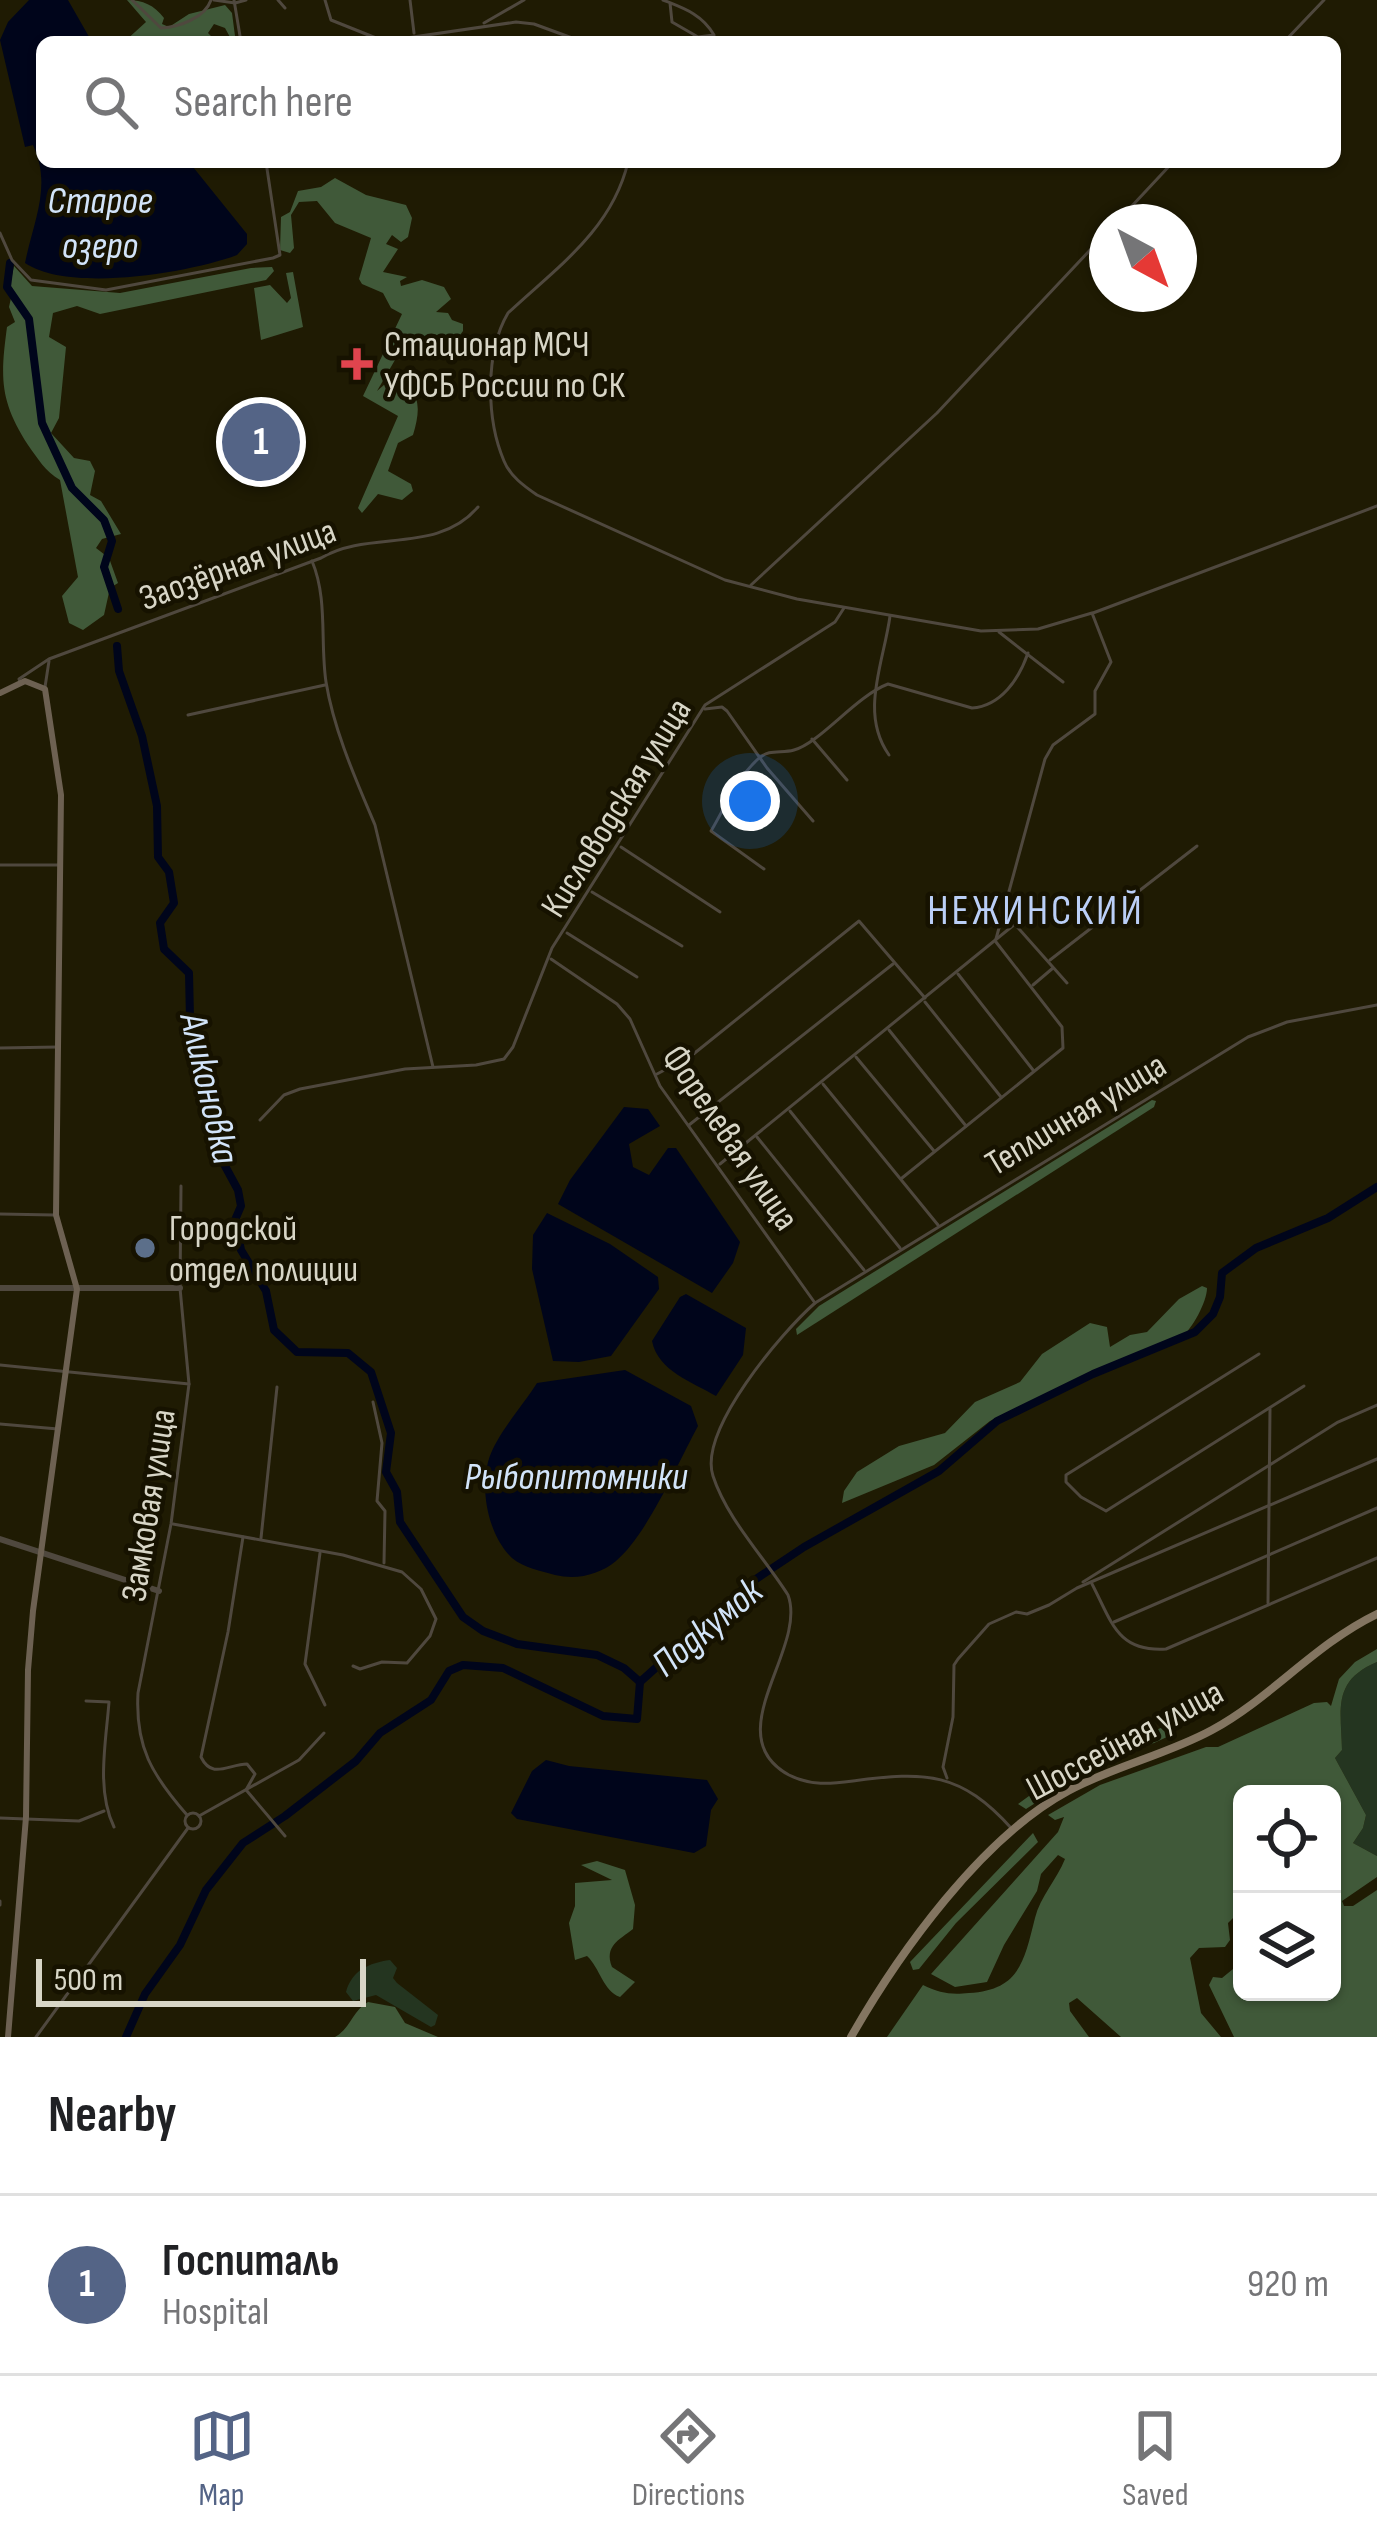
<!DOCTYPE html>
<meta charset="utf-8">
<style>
body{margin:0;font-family:"Sofia Sans Condensed",sans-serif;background:#f2f2f2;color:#202124}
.controls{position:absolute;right:36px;bottom:36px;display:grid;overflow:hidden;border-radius:18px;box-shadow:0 3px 9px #0004}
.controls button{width:108px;height:108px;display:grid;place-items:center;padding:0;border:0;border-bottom:3px solid #e0e0e0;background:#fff;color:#202124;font:60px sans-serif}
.compass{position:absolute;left:1089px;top:204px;width:108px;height:108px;border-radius:50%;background:#fff;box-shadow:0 3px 9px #0004;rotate:139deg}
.scale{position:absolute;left:36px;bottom:30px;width:330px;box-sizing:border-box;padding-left:12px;border:6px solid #d8d6c7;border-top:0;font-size:33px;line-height:42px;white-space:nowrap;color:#d8d6c7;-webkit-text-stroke:9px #161200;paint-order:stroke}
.you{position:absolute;left:750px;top:801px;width:42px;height:42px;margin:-30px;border:9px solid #fff;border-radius:50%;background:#1a73e8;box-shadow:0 0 0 18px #1a73e833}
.badge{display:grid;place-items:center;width:78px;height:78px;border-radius:50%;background:#546486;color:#fff;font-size:39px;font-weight:700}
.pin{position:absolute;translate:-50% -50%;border:6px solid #fff;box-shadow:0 3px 12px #0006}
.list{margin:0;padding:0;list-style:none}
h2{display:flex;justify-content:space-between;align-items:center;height:156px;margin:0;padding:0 48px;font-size:51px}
h2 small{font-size:39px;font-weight:400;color:#757577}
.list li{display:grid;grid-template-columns:78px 1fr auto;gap:36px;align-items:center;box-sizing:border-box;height:180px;padding:0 48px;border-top:3px solid #e0e0e0}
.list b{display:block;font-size:45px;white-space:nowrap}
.list p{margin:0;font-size:39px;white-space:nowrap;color:#757577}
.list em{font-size:39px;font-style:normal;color:#757577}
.icon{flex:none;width:66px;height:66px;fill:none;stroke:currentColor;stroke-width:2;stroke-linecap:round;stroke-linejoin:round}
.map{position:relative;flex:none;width:1377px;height:2037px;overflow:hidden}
.search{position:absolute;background:#fff;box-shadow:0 3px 9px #0004;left:36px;right:36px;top:36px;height:132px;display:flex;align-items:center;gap:30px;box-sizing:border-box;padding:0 42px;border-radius:18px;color:#757577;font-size:45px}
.sheet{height:336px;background:#fff}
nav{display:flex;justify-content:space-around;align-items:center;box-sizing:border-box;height:168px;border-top:3px solid #e0e0e0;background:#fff;font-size:33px;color:#757577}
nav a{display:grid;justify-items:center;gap:6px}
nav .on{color:#546486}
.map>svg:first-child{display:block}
</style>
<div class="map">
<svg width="1377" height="2037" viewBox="0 0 1377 2037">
<rect width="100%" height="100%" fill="#1f1b03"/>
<g fill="#243520">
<path d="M1377 1662V1856L1353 1843 1363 1828 1366 1815 1335 1758 1342 1750C1341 1709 1332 1681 1377 1662Z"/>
<path d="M390 1960 397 1968 393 1978 397 1983 438 2015 435 2025 431 2027 376 1995 353 2001 346 1992C352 1970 369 1963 390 1960Z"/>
</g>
<g fill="#405939">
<path d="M127 0C143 0 154 5 164 18L162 24 169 27 189 14 225 5 232 13 235 36 231 39 225 28 214 24 208 33 217 42H124L146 22Z"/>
<path d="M335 178 366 195 406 205 412 218 408 237 401 242 392 235 386 244 398 249 383 272 407 277 400 281 401 286 422 280 444 287 451 299 436 312 448 313 452 320 463 324V331L446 354 435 355 424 343 406 341 377 391 392 378C420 387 422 406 413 435L398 443 388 471 411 484 413 491 402 500 378 494 362 513 358 508 398 416 363 396 402 314 391 308 383 293 362 284 359 279 371 238 335 223 317 201 299 202 291 215 294 248 290 253 280 250 281 217 290 212 298 191 321 187Z"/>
<path d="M14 266 32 286 120 293 251 268 272 267 274 271 266 280 100 314 77 306 53 313 49 337 66 347 59 418 51 433 74 458 90 461 95 471 90 495 101 501 121 534 102 539 96 548 109 558 118 583 110 588 104 615 83 630 69 623 62 596 78 577 60 480C45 471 38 459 28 445 0 401 0 379 7 327L15 322 9 307 11 298 17 305 21 303 10 285Z"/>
<path d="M293 272 303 327 261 340 254 288 270 285 287 303 291 298 286 273Z"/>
<path d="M1152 1100 1156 1101 1154 1107 797 1335 796 1329 819 1306Z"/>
<path d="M1202 1286 1207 1288C1207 1302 1192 1329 1181 1338L1018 1407 990 1421 934 1465 842 1503 844 1491 857 1472 899 1446 945 1433 975 1402 1020 1382 1042 1354 1090 1323 1107 1327 1110 1347 1130 1335 1147 1332 1179 1299Z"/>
<path d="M1377 1649V1662C1332 1681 1341 1709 1342 1750L1335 1758 1366 1815 1363 1828 1353 1843 1377 1856V1877L1342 1901 1344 1906H1353L1377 1890V2037H1234L1209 1985 1213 1977 1222 1978 1233 1969 1242 1951V1992H1332V1794H1242V1921L1234 1917 1228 1923 1230 1940 1225 1947 1199 1948 1190 1958 1201 2013 1221 2037H1121L1077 1998 1069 2003 1070 2011 1089 2037H887L923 1985C940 1993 950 1995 969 1993 1020 1990 1024 1961 1035 1918 1040 1897 1057 1879 1065 1859L1058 1855 1041 1874 1037 1891 1004 1945 987 1982 955 1987 931 1974 1058 1832 1064 1817 1055 1820 1048 1815 1100 1785 1206 1747H1218L1314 1703 1327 1702 1331 1706 1339 1679 1355 1662Z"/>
<path d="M1163 1727 1169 1728 1167 1737 1065 1784 1026 1809 1018 1804 1066 1769Z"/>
<path d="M1033 1833 1038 1842 956 1923 919 1969 913 1970 910 1962Z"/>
<path d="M597 1861 625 1870 635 1905 633 1929C619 1940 604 1946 612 1967L635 1982 620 1997C603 1991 600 1968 587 1956L575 1960 569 1923 575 1906V1883L612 1880 581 1865Z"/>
<path d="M368 2002 395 2007 405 2023 438 2037H335C351 2028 353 2010 368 2002Z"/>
</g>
<g fill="#00051b">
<path d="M29 0H68L92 42H42V162H189L247 234V244L237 255C189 273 69 293 25 263 34 219 52 186 33 145L25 147 0 40 8 22Z"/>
<path d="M624 1107 648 1109 660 1126 629 1144 633 1167 649 1175 668 1148H676L740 1242 733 1263 712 1293 558 1204 570 1180Z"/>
<path d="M547 1213 610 1244 658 1277 659 1289 611 1356 579 1362 553 1361 532 1269 533 1235Z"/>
<path d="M686 1294 746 1328 743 1355 716 1396C692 1382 658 1371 652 1341L680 1297Z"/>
<path d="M625 1370 691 1406 698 1426C678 1463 647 1535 616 1561 599 1575 577 1580 555 1575 541 1571 524 1568 512 1558 489 1536 480 1493 488 1462 495 1436 522 1407 537 1383Z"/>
<path d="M546 1760 569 1766 707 1780 718 1799 711 1810 706 1846 694 1853 517 1819 511 1813 532 1771Z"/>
</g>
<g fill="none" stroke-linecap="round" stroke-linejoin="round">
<g stroke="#00051b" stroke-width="8">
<path d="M10 263 7 287 29 319 42 423 72 488 104 520 112 541 104 567 118 609"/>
<path d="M117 646 119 671 142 736 157 806 158 857 169 872 174 903 160 923 164 949 189 973 190 1018 206 1092 219 1124 218 1153 238 1190 241 1206 235 1220 241 1250 266 1291 274 1330 297 1352 348 1353 371 1372 391 1433 386 1472 397 1492 400 1522 463 1617 483 1631 517 1644 597 1655 624 1668 640 1682"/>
<path d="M126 2037 145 1994 180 1945 206 1890 243 1843 285 1816 356 1761 380 1733 431 1700 449 1671 463 1665 503 1668 603 1716 637 1719 640 1682 750 1583 804 1547 939 1471 997 1421 1093 1374 1195 1332 1213 1314 1220 1297 1222 1273 1256 1248 1328 1218 1377 1187"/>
</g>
<g stroke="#4f483e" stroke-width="3">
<path d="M132 0 161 28C179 27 205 18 211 0"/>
<path d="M214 0 235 3 246 0"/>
<path d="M234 0 241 42"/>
<path d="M278 0 285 8"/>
<path d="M325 0 331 20 381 40"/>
<path d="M410 0 414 33"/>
<path d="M663 0C683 8 702 14 714 35L698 37 672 22 670 3"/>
<path d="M484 23 524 0"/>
<path d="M379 42 516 22 534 24 583 42"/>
<path d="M1284 42 1324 0"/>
<path d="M628 162C612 230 556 268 508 313 485 352 486 419 504 461 510 476 524 486 537 495L725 580 797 599 981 631 1038 629 1092 613 1111 662 1095 691V714L1053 745 1045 759 996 939"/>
<path d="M1117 222 1173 162"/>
<path d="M0 233 12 260 31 280 106 290 273 258 280 255 266 162"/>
<path d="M312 561C328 599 320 642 326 682 334 731 356 780 375 825L433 1067"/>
<path d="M751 585 937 413 1107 232"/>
<path d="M1093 613 1377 506"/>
<path d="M999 632 1063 682"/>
<path d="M20 682 19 679 49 659 321 558C370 529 437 555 478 507"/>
<path d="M45 687 49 661"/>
<path d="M705 709 722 707 727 711 767 768 813 821"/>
<path d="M188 715 325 685"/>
<path d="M812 739 847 780"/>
<path d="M889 755C859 713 884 662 890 616"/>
<path d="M621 847 720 912"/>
<path d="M0 865H58"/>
<path d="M764 869 711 831C726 806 736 779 758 759 770 748 781 754 794 750 820 743 856 696 888 684L972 708C1001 706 1019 679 1028 653"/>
<path d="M592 892 682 946"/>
<path d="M1005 913 1067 983"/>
<path d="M567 933 637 977"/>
<path d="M551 959 617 1004 630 1019 660 1086 815 1303"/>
<path d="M1050 960 1197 846"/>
<path d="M958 974 1033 1070"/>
<path d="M1033 985 1053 968"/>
<path d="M925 1002 1001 1097"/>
<path d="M889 1030 966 1126"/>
<path d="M0 1048 58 1047"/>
<path d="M856 1057 934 1151"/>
<path d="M657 1074 691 1056 859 921 925 998"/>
<path d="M823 1084 938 1225"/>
<path d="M790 1111 900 1248"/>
<path d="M260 1120 284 1095 300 1089 405 1069 476 1065 504 1059 513 1047 552 948 705 705 835 622 844 608"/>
<path d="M689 1125 893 964"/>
<path d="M757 1137 864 1270"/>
<path d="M720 1164 1015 924"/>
<path d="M902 1178 1063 1048 1062 1027 996 942"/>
<path d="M181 1186 180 1288 189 1384 171 1524 138 1693C135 1747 152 1775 187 1815"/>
<path d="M0 1214 54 1215"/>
<path d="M1259 1354 1066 1475V1482L1081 1497 1106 1511 1304 1386"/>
<path d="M0 1365 189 1384"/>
<path d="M373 1402 382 1443 377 1501 385 1511 384 1563"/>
<path d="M0 1424 58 1429"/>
<path d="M173 1524 343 1555 402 1572 421 1589 436 1619 430 1636 407 1663 382 1662 360 1669 353 1666"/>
<path d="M243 1537 228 1632 201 1757C212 1780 229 1764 247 1764L255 1774 246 1790"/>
<path d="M261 1538 277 1387"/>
<path d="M320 1553 305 1664 325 1705"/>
<path d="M1083 1582 1338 1422 1377 1405"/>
<path d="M1092 1584C1112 1622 1117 1652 1166 1649L1377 1558"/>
<path d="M1268 1603 1270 1409"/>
<path d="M1114 1622 1377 1508"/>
<path d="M86 1701 109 1702C106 1742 96 1790 114 1827"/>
<path d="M947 1778 943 1767 953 1717 954 1665 958 1659 989 1624 1016 1612 1027 1614 1049 1605 1077 1588 1377 1459"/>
<path d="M247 1791 285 1836"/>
<circle cx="193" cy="1821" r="8"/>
<path d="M199 1816 299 1760 324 1733"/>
<path d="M0 1818 79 1821 104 1811"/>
<path d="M1012 1829C961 1772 926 1771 853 1781 830 1784 811 1786 789 1775 716 1735 808 1649 788 1595 764 1557 727 1519 713 1476 698 1430 782 1332 815 1303L1248 1037 1287 1022 1377 1005"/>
<path d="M0 1901V1905"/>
<path d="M36 2037 188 1828"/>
</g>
<g stroke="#4f483e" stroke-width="6">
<path d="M0 1288H180"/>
<path d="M0 1539 159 1591"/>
</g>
<path stroke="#6d6152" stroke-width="6" d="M0 693 25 681 45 689 61 795 56 1215 77 1289 33 1611 28 1670 26 1817 8 2037"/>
<path stroke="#837561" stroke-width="8" d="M851 2037C899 1953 981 1838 1068 1791 1114 1766 1166 1755 1212 1730 1271 1698 1315 1644 1377 1614"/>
</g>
<path fill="#e0444e" stroke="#161200" stroke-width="4.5" d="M351 346h12v12h12v12h-12v12h-12v-12h-12v-12h12z"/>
<circle fill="#5c6f8a" stroke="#161200" stroke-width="4.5" cx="145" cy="1248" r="12"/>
<g text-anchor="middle" stroke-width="9" stroke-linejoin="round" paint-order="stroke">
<g font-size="36" fill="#d8d6c7" stroke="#161200" text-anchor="start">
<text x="384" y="356">Стационар МСЧ<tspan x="384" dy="41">УФСБ России по СК</tspan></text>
<text x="169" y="1240">Городской<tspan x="169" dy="41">отдел полиции</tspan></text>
</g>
<g font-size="36" fill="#d8d6c7" stroke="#161200">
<text transform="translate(237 563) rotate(-20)" y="13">Заозёрная улица</text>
<text transform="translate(615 807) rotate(-58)" y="13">Кисловодская улица</text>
<text transform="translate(1075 1113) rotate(-31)" y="13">Тепличная улица</text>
<text transform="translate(732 1137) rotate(56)" y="13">Форелевая улица</text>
<text transform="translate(147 1505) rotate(-81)" y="13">Замковая улица</text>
<text transform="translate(1124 1739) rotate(-28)" y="13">Шоссейная улица</text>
</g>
<g font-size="39" font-style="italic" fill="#d2e4f9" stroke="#161200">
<text x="100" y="213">Старое<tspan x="100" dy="45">озеро</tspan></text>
<text transform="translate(211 1088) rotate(77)" y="14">Аликоновка</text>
<text x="576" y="1489">Рыбопитомники</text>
<text transform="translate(706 1626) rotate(-40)" y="14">Подкумок</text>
</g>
<g font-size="42" letter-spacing="3" fill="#bbcff7" stroke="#161200">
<text x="1036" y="924">НЕЖИНСКИЙ</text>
</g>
</g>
</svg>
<div class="controls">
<button><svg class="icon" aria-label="locate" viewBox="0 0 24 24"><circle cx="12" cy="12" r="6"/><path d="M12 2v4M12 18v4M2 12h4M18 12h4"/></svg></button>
<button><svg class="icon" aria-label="layers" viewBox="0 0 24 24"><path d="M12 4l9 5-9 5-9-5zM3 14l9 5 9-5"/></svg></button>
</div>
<svg class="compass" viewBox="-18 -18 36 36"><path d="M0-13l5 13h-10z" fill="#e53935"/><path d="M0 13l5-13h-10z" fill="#757577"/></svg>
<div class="scale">500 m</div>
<div class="you"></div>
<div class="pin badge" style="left:261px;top:442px">1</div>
<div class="search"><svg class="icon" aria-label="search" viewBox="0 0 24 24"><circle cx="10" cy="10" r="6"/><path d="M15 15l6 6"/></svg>Search here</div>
</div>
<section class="sheet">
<h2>Nearby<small></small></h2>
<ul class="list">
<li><span class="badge">1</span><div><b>Госпиталь</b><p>Hospital</p></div><em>920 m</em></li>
</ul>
</section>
<nav>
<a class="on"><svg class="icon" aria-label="map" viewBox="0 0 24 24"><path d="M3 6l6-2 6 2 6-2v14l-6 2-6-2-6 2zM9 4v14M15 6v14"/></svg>Map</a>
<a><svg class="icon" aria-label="directions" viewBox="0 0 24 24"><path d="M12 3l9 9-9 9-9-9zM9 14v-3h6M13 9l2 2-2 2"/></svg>Directions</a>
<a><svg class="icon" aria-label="saved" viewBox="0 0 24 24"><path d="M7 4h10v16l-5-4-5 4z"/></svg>Saved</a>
</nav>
